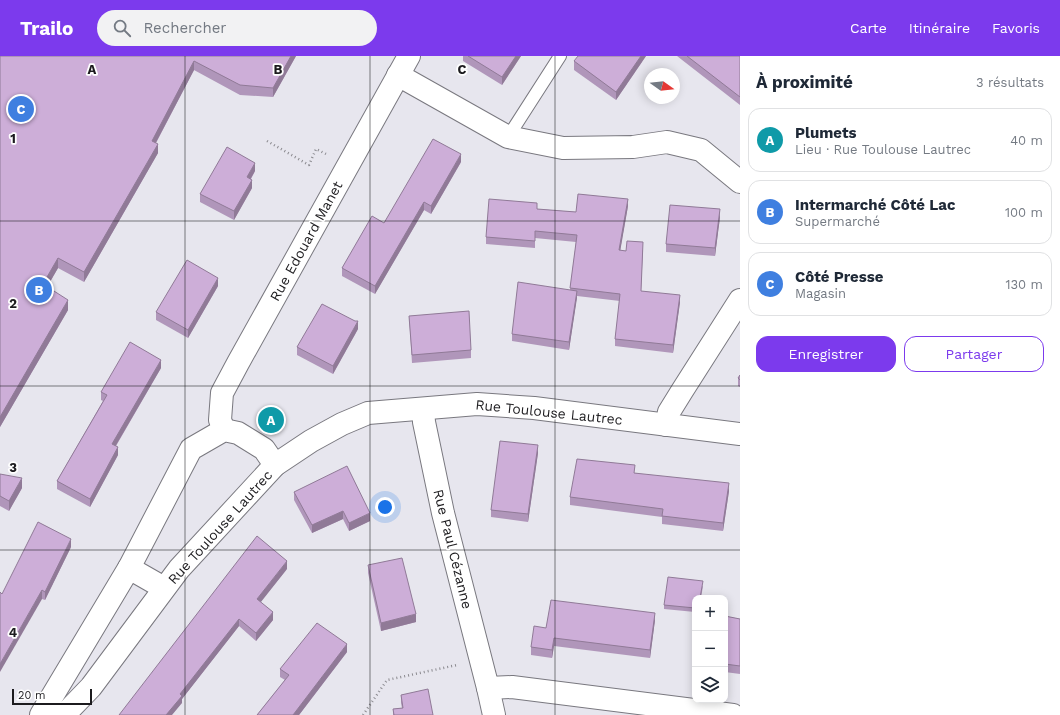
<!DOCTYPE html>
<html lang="fr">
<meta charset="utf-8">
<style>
body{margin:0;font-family:"Work Sans",sans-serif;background:#f2f2f3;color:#1f2937}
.controls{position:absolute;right:12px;bottom:12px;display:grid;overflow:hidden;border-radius:8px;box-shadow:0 2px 10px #0003}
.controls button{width:36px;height:36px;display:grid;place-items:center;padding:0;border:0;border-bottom:1px solid #e0e1e3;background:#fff;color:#1f2937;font:20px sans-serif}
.compass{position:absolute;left:644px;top:12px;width:36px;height:36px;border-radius:50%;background:#fff;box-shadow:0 2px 10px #0003;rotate:105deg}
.scale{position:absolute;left:12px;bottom:10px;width:80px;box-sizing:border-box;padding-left:4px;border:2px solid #1c1b1e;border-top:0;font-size:11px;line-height:14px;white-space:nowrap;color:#1c1b1e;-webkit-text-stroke:3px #fff;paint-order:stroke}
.you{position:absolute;left:385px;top:451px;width:14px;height:14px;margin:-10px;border:3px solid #fff;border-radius:50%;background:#1a73e8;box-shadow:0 0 0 6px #1a73e833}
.badge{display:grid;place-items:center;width:26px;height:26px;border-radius:50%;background:#7c3aed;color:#fff;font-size:13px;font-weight:700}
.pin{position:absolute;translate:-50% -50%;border:2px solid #fff;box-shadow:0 1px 4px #0006}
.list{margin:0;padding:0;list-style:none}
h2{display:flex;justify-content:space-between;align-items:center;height:52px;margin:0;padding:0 16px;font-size:17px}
h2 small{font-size:13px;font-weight:400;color:#747a83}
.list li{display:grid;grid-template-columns:26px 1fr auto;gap:12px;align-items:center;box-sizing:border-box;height:64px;margin:0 8px 8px;padding:0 8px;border:1px solid #e0e1e3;border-radius:12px}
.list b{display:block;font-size:15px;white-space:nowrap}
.list p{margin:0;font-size:13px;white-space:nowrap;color:#747a83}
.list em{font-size:13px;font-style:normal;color:#747a83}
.actions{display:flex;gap:8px;padding:12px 16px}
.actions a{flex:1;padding:9px 0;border:1px solid #7c3aed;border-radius:12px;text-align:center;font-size:14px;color:#7c3aed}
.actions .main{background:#7c3aed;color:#fff}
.icon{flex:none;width:22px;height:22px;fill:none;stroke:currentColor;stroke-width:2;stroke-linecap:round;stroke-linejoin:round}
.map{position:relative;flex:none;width:740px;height:659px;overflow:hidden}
header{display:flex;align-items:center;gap:24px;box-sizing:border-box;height:56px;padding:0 20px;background:#7c3aed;color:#fff}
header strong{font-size:19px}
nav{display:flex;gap:22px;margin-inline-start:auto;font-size:14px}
.search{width:280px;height:36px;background:#f2f2f3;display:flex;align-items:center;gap:10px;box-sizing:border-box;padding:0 14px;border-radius:22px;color:#747a83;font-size:15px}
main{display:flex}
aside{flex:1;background:#fff}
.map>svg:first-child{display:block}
</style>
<header>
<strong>Trailo</strong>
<div class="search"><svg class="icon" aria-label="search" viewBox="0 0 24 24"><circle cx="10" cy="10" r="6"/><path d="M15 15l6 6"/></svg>Rechercher</div>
<nav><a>Carte</a><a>Itinéraire</a><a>Favoris</a></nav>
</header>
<main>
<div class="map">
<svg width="740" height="659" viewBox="0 0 740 659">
<rect width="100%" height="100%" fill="#e7e6ee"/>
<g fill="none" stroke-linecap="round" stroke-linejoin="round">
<g stroke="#79787f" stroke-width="14">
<path id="lane" d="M508 81 560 0"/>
</g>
<g stroke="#79787f" stroke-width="24">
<g id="street">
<path d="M398 19 508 81 563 92 633 91 667 86 701 94 740 126"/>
<path d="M423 353 424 366 443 457 488 632 512 631 733 659"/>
<path d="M666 369 669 356 682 335 740 244"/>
<path d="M224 374 220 364 222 337 238 307 409 0"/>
<path d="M129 512 164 532"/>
<path d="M488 632 494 659"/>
<path d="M41 659 129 512 191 393 224 374 238 377 264 393 275 409"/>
<path d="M64 659 91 631 179 513 275 409 311 385 342 368 368 357 477 348 534 352 740 378"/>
</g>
</g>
<g stroke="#8b8a8f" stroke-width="2.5" stroke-dasharray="1 3" stroke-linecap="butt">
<path d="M267 85 309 109 316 93 326 98"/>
<path d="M363 659 387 624 457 609"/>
</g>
<use href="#lane" stroke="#fff" stroke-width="12"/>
<use href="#street" stroke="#fff" stroke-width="22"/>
</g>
<g fill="#b096ba">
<path d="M0 0H296L273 41 240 39 194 14 156 87 158 97 84 226 58 212 47 231 68 254 0 371Z"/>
<path d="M463 0H521L502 29 463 5Z"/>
<path d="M646 0 616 44 574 14V5Z"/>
<path d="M677 0H740V49Z"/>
<path d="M461 106 431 158 424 154 375 238 342 220V212L384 167Z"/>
<path d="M255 115 251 123 252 132 234 164 200 146V138Z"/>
<path d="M628 150 620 194 626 195 643 194 641 235 680 246 673 297 615 290V283L620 245 577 240 569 294 512 285V278L570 234 576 186 535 182V192L486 188V181L537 153 576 156Z"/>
<path d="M720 161 715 200 666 196V188Z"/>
<path d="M218 230 188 282 156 264V256Z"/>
<path d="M409 260 471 294V302L412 307Z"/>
<path d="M358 273 333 318 297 299V291Z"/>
<path d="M161 312 116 390 118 399 90 451 57 433V425L103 345 101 344V336Z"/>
<path d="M740 319V331L738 330V322Z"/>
<path d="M538 397 528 466 491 461V454Z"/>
<path d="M635 417 729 435 723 475 662 468V461L570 449V441Z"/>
<path d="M0 418 22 432 9 455 0 450Z"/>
<path d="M294 436 370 465 349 475 343 463 312 477 294 444Z"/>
<path d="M71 491 45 544 42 543 2 538Z"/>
<path d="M368 509 416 566 381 575 368 517Z"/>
<path d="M287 513 260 546 273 564 256 585 239 570 182 643V647L119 659Z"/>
<path d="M703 530 701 542H695V556L664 553V549Z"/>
<path d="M725 560 740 563V618L725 616Z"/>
<path d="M655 564 650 602 554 590 552 602 531 599V591L546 572Z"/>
<path d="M695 591V612H693V605Z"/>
<path d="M347 596 299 659H257L285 624 280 621V613Z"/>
<path d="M401 639 433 659H393V653L402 652 401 647Z"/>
</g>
<g fill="#907a97">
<path d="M291 0H296L273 41V32Z"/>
<path d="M516 0H521L502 29V21Z"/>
<path d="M641 0H646L616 44V36Z"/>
<path d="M194 5V14L152 94V85Z"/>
<path d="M158 88V97L84 226V216Z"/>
<path d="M461 98V106L431 158V150Z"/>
<path d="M255 107V115L247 129V121Z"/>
<path d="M252 124V132L234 164V155Z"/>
<path d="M628 143V150L619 202V194Z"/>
<path d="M424 146V154L375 238V230Z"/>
<path d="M720 153V161L715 200V192Z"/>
<path d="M58 202V212L43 238V228Z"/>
<path d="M218 222V230L188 282V274Z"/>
<path d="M577 235V242L569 294V286Z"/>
<path d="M680 239V246L673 297V289Z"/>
<path d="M68 244V254L0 371V361Z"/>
<path d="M358 265V273L333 318V310Z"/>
<path d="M161 304V312L112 396V388Z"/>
<path d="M538 389V397L528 466V458Z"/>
<path d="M118 391V399L90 451V443Z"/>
<path d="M22 422V432L9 455V445Z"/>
<path d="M729 427V435L723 475V467Z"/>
<path d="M343 455V463L312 477V469Z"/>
<path d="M370 457V465L349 475V467Z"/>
<path d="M71 483V491L45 544V536Z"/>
<path d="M287 505V513L257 551V543Z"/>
<path d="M42 534V543L0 616V608Z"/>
<path d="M273 556V564L256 585V577Z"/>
<path d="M655 557V564L650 602V594Z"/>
<path d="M416 558V566L381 575V567Z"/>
<path d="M239 563V570L182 643V647L172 659H166L180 638Z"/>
<path d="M554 582V590L552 602V594Z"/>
<path d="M347 588V596L299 659H293Z"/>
</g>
<g fill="#cdaed8" stroke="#907a97">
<path d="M0 0H291L273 32 240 29 194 5 152 85 158 88 84 216 58 202 43 228 68 244 0 361Z"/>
<path d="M468 0H516L502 21Z"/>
<path d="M578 0H641L616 36 574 5Z"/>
<path d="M687 0H740V41Z"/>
<path d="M433 83 461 98 431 150 424 146 375 230 342 212 372 160 384 167Z"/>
<path d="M227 91 255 107 247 121 252 124 234 155 200 138Z"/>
<path d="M578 138 628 143 619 194 626 195 627 185 643 186 641 235 680 239 673 289 615 283 620 238 570 232 577 179 535 175V185L486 181 489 143 537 147V153L576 156Z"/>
<path d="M670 149 720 153 715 192 666 188Z"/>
<path d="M187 204 218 222 188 274 156 256Z"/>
<path d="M518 226 577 235 569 286 512 278Z"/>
<path d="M322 248 355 265H358L333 310 297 291Z"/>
<path d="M469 255 471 294 412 299 409 260Z"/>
<path d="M130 286 161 304 112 388 118 391 90 443 57 425 107 339 101 336Z"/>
<path d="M740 319V324L738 322Z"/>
<path d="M500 385 538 389 528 458 491 454Z"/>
<path d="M577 403 635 409 634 417 729 427 723 467 662 460 663 453 570 441Z"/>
<path d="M347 410 370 457 349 467 343 455 312 469 294 436Z"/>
<path d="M0 418 22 422 9 445 0 440Z"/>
<path d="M38 466 71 483 45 536 42 534 0 608V536L2 538Z"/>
<path d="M257 480 287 505 257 543 273 556 256 577 239 563 180 638 182 640 166 659H119Z"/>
<path d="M402 502 416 558 381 567 368 509Z"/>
<path d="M668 521 703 525 700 542H695V552L664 549Z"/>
<path d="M551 544 655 557 650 594 554 582 552 594 531 591 534 570 546 572Z"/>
<path d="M725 560 740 563V610L725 608Z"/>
<path d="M317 567 347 588 293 659H257L289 619 280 613Z"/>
<path d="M695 591V605H693Z"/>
<path d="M428 633 433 659H394L393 653 403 652 401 639Z"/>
</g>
<path fill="none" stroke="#1c1b1e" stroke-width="1" stroke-opacity="0.55" d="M185 0V659M370 0V659M555 0V659M0 165H740M0 330H740M0 494H740"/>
<g text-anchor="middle" stroke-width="3.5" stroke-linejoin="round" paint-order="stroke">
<g font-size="14" fill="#1c1b1e" stroke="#fff">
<text transform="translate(306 185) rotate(-61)" y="5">Rue Edouard Manet</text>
<text transform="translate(549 356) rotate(6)" y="5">Rue Toulouse Lautrec</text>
<text transform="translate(220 471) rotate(-48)" y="5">Rue Toulouse Lautrec</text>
<text transform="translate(453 493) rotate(76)" y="5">Rue Paul Cézanne</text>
</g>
</g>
<g font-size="13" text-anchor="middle" font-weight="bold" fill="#1c1b1e" stroke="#fff" stroke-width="3.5" stroke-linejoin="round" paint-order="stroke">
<text x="92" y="18">A</text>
<text x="278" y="18">B</text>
<text x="462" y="18">C</text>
<text x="13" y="87">1</text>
<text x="13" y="252">2</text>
<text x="13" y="416">3</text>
<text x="13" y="581">4</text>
</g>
</svg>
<div class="controls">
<button>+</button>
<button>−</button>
<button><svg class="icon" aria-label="layers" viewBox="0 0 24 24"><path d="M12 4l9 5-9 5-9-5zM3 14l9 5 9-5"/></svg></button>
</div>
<svg class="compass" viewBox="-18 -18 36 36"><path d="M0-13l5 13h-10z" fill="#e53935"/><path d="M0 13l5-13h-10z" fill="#747a83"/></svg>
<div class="scale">20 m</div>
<div class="you"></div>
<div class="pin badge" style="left:271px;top:364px;background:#0f9aa8">A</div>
<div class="pin badge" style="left:39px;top:234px;background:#3f7fe0">B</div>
<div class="pin badge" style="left:21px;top:53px;background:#3f7fe0">C</div>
</div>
<aside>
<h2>À proximité<small>3 résultats</small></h2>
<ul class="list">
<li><span class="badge" style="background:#0f9aa8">A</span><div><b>Plumets</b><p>Lieu · Rue Toulouse Lautrec</p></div><em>40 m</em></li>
<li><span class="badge" style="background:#3f7fe0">B</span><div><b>Intermarché Côté Lac</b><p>Supermarché</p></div><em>100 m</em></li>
<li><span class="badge" style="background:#3f7fe0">C</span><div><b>Côté Presse</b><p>Magasin</p></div><em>130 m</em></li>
</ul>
<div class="actions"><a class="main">Enregistrer</a><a>Partager</a></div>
</aside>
</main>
